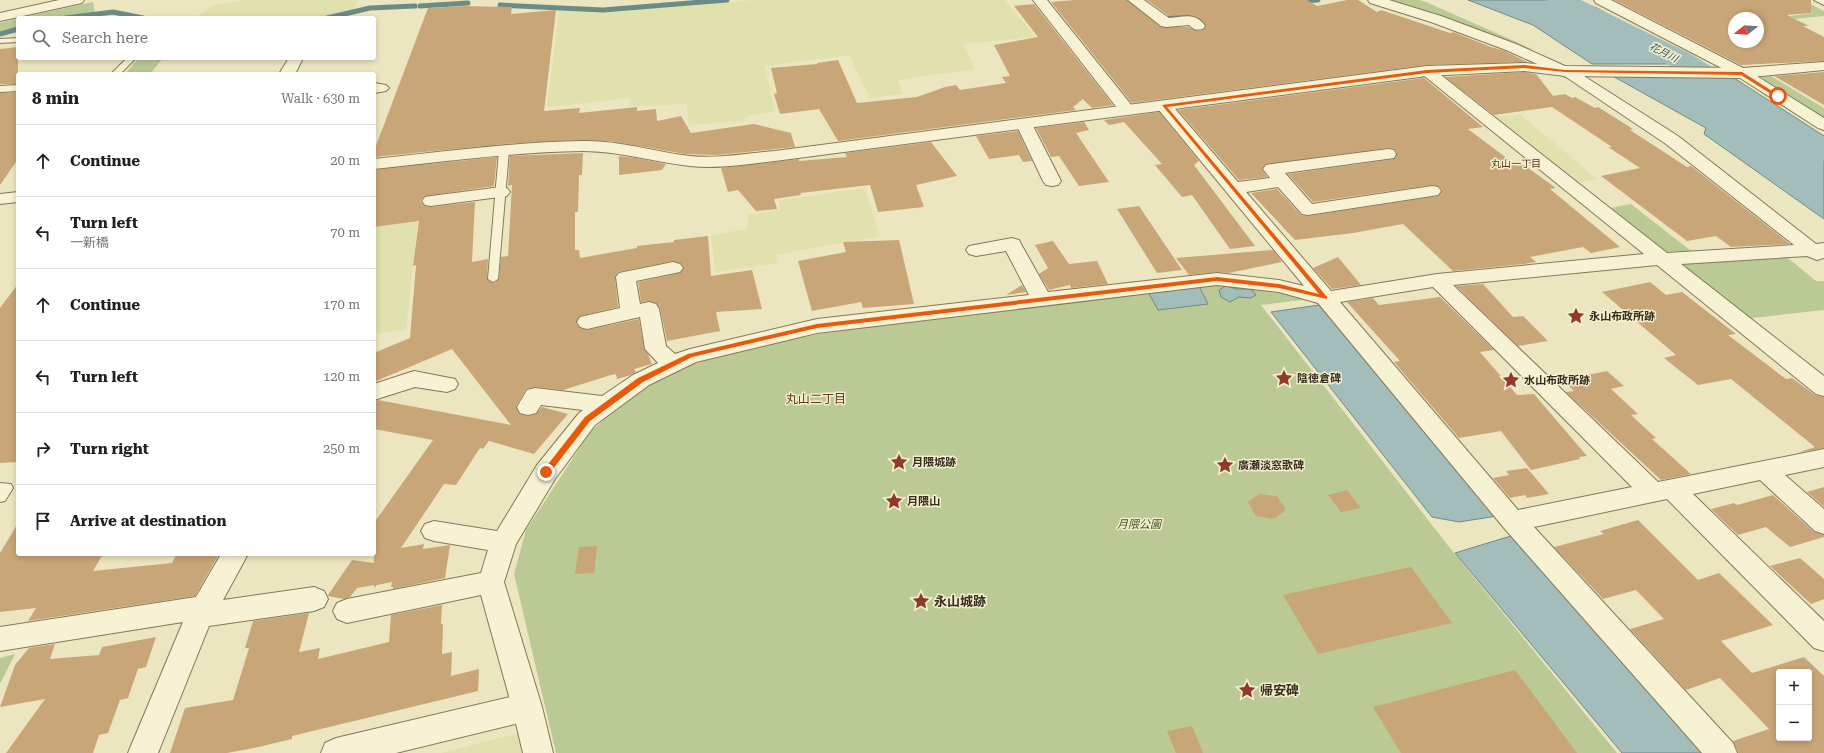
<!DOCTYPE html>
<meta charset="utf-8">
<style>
body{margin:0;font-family:"Roboto Serif","Noto Sans JP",serif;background:#f6f6f6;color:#202124}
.controls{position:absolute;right:12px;bottom:12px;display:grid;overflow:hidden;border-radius:4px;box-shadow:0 2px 6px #0003}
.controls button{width:36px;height:36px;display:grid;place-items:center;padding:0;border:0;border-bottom:1px solid #e0e0e0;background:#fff;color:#202124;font:20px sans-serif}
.compass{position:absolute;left:1728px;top:12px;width:36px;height:36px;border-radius:50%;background:#fff;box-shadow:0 2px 6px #0003;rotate:253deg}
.stop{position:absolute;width:12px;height:12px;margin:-9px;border:3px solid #ea580c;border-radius:50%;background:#fff}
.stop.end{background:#ea580c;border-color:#fff;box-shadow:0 1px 4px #0008}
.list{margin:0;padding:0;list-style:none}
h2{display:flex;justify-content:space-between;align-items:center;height:52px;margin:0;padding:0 16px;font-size:17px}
h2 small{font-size:13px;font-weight:400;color:#757577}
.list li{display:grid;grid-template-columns:26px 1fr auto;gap:12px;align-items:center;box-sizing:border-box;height:72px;padding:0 16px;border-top:1px solid #e0e0e0}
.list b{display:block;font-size:15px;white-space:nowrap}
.list p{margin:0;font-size:13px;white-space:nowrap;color:#757577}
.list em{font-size:13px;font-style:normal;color:#757577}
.icon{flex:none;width:22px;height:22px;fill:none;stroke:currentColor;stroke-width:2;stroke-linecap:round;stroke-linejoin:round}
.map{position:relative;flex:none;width:1824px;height:753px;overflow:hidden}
.search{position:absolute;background:#fff;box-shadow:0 2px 6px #0003;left:16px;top:16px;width:360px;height:44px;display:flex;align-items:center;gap:10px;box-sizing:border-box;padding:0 14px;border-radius:4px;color:#757577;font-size:15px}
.panel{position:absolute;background:#fff;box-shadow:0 2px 6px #0003;left:16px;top:72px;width:360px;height:484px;border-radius:4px}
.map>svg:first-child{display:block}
</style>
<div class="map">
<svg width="1824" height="753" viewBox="0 0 1824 753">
<rect width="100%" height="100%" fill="#ece6c0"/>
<g fill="#e1e1ae">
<path d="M247 0H358L354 10 323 18H195L213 5Z"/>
<path d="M755 0H1005L1035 37 964 44 975 69 898 80 903 94 870 98 849 55 765 66 775 111 751 115 742 121 689 125 686 104 629 106 632 98 547 107 559 10 599 12Z"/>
<path d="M1520 114 1597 179 1575 183 1493 118Z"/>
<path d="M865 188 880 236 776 255 777 263 715 272 711 235 747 229 748 215 779 210V200Z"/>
<path d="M418 222 406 330 374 334V227Z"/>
<path d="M522 732 526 753H441Z"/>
</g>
<g fill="#bbc995">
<path d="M1382 0H1419L1426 2 1532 49 1524 51Z"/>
<path d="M1803 0 1824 11V16L1795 19 1790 16 1813 13 1796 4Z"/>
<path d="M93 2 95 12 66 18H20Z"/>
<path d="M18 18V29L0 33V23Z"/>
<path d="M163 58 150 74H125L138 59Z"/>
<path d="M1771 76 1824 108V120L1758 78Z"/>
<path d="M1631 204 1691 251 1658 252 1605 209Z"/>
<path d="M1783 254 1816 281H1824V310L1743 319 1667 260Z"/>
<path d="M1219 283 1276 289 1309 299 1261 305 1446 543 1617 753H556L514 574 526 530 590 432 625 401 676 369 738 351 829 332 964 313Z"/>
<path d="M15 654 0 684V658Z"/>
</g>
<g fill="#a3beba" stroke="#6b8b88">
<path d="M1468 0H1576L1597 8 1697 64H1592L1533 25Z"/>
<path d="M1609 74 1734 78 1824 136V219L1704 134 1706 128Z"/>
<path d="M1198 284 1208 304 1158 310 1147 290Z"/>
<path d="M1226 286 1237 289H1251L1256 295 1250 298 1239 297 1230 302 1221 297 1219 290Z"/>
<path d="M1319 305 1497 516 1459 522 1432 517 1271 312Z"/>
<path d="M1514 535 1707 753H1622L1455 553Z"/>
</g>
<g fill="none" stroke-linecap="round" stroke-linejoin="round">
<g stroke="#6b8b88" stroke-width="5">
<path d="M1299 1 1318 0"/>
<path d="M500 5 603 10 727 0"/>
<path d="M420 6 468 3"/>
<path d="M66 18 113 12 143 18"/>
<path d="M327 18 370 8 415 6"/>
<path d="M1164 19 1197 13"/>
<path d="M0 34 18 29"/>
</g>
<path fill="#a3beba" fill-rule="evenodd" d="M1547 0H1581L1691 54 1824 137V161L1812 158 1671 66 1551 6Z"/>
</g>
<g fill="#c9a677" fill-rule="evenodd">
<path d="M1074 0H1127L1161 27H1188L1198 31 1203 30 1206 26 1198 18 1189 15 1169 16 1147 0H1307L1317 6 1347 0H1358L1377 12 1381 10 1450 33 1453 32 1491 47 1505 51 1527 62 1427 65 1132 103 1051 2Z"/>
<path d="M1614 0H1811V13L1787 15 1809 26H1803L1824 37V61L1741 65ZM1734 18H1758V42H1734Z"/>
<path d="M1034 4 1113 105 1092 108 1083 99 1073 107 1076 110 838 141 819 109 780 114 774 94 777 93 771 68 817 64V63L838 60 857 103 917 97 945 87 956 85 960 90 1006 83 1002 77 1010 76 994 45 1038 37 1014 6Z"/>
<path d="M464 6 512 7 511 14 556 10 544 111 580 108 579 113 637 107V111L656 109 657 121 681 116 691 133 754 124 791 133 795 147 717 155 685 154 610 141 582 140 504 144 374 157V151L428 8Z"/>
<path d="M18 47V84H0V49Z"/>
<path d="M1524 72 1536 74 1553 96 1565 94 1572 98 1575 97 1595 108 1598 107 1633 129 1630 130 1687 167 1691 166 1790 244 1731 247 1716 236 1687 241 1601 176 1640 168 1608 147H1612L1552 107 1494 115 1445 77Z"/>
<path d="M1824 72V105L1774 76Z"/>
<path d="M1424 78 1483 127 1468 129 1517 166 1524 165 1556 188 1550 189 1620 247 1591 253 1583 247 1530 257 1536 262 1524 264 1453 271 1403 224 1353 233 1295 240 1251 193 1277 189 1301 215 1308 216 1438 196 1442 190 1438 186 1432 185 1313 202 1288 174 1394 159 1397 153 1394 149 1388 148 1266 164 1262 169 1267 177 1239 180 1178 110Z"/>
<path d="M18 92V159L0 185V93Z"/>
<path d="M1159 112 1199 161 1194 165 1255 246 1230 249 1192 195 1182 197 1155 165 1162 164 1124 122 1109 125 1104 120Z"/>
<path d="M1084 122 1089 130 1076 133 1109 182 1079 186 1059 156 1051 157 1036 128Z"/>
<path d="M1018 131 1032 161 1023 162 1019 155 989 159 976 136Z"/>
<path d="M931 142 957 176 916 185 924 207 878 212 870 185 800 193 801 195 774 199 777 209 756 211 738 190 728 192 721 168 799 159V161L847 157 845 153Z"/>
<path d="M583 153 582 175H579L578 212H575V250H579L580 258 637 248V246L674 242V240L708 236 711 276 752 270 762 309 716 312 720 331 667 341 660 308 656 303 649 301 641 302 638 282 680 273 684 267 680 263 673 261 618 272 615 277 618 307 580 316 576 323 580 328 587 330 639 319 644 349 648 354 652 364 634 369 636 372 631 375 617 379 616 374 611 375 563 390 535 387 526 389 516 406 520 414 528 416 536 414 542 407 568 414 534 454 489 441 483 449 480 448 456 485 444 484 401 548 424 544 423 549 450 545 445 578 393 589V587H391L392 582 377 585 374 588V585L357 588 350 597 344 599 328 596V595L352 560 374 563V523L433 440 374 429V401L378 400 511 425 452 349 374 382V353L410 338 416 265 413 266 419 221 374 227V170L497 157 494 186 425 196 420 201 425 206 431 207 475 202 472 262 488 259 487 279 494 283 499 279 501 257 508 256 512 185 508 186 510 156Z"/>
<path d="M619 156 636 158 666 164 662 170 619 175Z"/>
<path d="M1139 206 1182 270 1157 273 1117 209Z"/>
<path d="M899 240 914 304 863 308 861 302 812 311 798 261 846 252 843 242Z"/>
<path d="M1053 241 1069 264 1097 261 1108 284 1071 288 1070 285 1049 290 1039 274 1048 268 1035 245Z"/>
<path d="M1273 250 1282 262 1229 273 1217 272 1189 275 1176 258Z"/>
<path d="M1338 257 1361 285 1332 289 1313 268Z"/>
<path d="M1650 282 1666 295 1682 292 1736 334 1728 335 1786 379 1792 378 1815 395 1824 397V448L1797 453 1815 447 1731 379 1698 385 1664 358 1676 355 1602 292Z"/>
<path d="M18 284V462L0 463V308Z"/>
<path d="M1483 284 1513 317 1523 316 1548 341 1518 346 1456 286Z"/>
<path d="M1022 285 1026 292 1006 295Z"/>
<path d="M1440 297 1494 350 1480 352 1517 395 1534 394 1587 456 1579 457 1580 459 1531 470 1501 431 1459 438 1394 362 1400 361 1347 302 1373 298 1379 305Z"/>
<path d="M1607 371 1624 386 1611 389 1638 414 1631 415 1656 438 1652 439 1691 474 1661 480 1566 392 1574 391 1563 380Z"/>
<path d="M1527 468 1549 494 1527 498 1525 495 1510 498 1493 478 1509 475 1506 471Z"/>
<path d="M1824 487V507L1807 492Z"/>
<path d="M1347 490 1361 508 1341 512 1328 495Z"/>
<path d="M1259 494 1277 496 1286 510 1274 519 1256 516 1248 502Z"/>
<path d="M1773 495 1814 532 1824 535V537L1790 547 1766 527 1738 535 1711 509 1734 503 1737 505Z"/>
<path d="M1638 520 1698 580 1719 573 1773 625 1721 641 1752 673 1804 657 1824 676V753H1738L1733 741 1769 729 1720 678 1686 690 1630 629 1664 619 1636 590 1603 599 1554 547 1604 534 1600 531ZM1779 672H1809V738H1779Z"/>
<path d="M18 523V554H103L93 571 172 563 176 555 219 554 195 596 28 621 36 608 0 612V553Z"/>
<path d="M597 546 594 573 575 574 579 547Z"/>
<path d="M1800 558 1824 579V599L1811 604 1770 566Z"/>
<path d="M1411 567 1452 623 1318 654 1283 595Z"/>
<path d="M442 605 441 624H443L442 654 452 652 451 676 479 669 478 691 292 736V739L254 748 227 753H170L185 708 233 700 249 648H245L253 621 309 613 299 652 320 648 318 659 389 642 391 615Z"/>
<path d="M156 637 146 667 138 669 128 698 120 700 108 733 99 735 93 753H6L45 699 0 707 15 665 29 648 55 644 50 659 99 655 102 647Z"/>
<path d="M1515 670 1577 753H1401L1373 707Z"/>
<path d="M1192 726 1203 753H1176L1167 731Z"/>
</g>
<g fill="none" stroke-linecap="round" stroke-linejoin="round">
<g stroke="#847759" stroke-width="2">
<g id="service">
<path d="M1814 0H1824V5Z"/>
<path d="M18 38V42L0 43V39Z"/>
<path d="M127 58H136L120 74H111Z"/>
<path d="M18 85V91L0 92V86Z"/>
<path d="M504 148 509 151 498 279 493 282 488 279 499 151Z"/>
<path d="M0 483 11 484 13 488 5 501 0 502Z"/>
</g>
</g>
<g stroke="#847759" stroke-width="2">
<g id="minor">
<path d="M1033 0H1047L1133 107 1135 110 1133 113 1127 115 1121 113Z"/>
<path d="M1128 0H1144L1169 18C1183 17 1196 12 1205 26L1203 29C1196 31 1193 29 1189 25L1166 27 1161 26Z"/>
<path d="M1368 0H1389L1441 16 1516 44 1576 71 1678 136 1816 244 1824 243V258L1817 260 1807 256 1681 264 1824 376V396L1816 394 1657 265 1453 285 1658 482 1824 449V467L1785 475 1824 509V534L1815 531 1760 480 1693 494 1824 621V651L1814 648 1667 499 1534 527 1733 743 1737 753H1702L1504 528 1318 303 1279 292 1217 285 817 333 696 362 649 385 595 425 555 479 516 544 504 582 542 707 553 753H523L512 707 481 595 347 623 337 619 333 611 337 603 347 599 481 573 488 550 434 541 425 538 421 531 425 524 434 521 497 531 537 465 579 413 583 410 541 405 536 413 528 415 520 413 517 407 527 390 535 388 602 396 633 375 658 363 645 349 640 317 587 329 580 327 577 322 580 317 620 308 616 277 619 273 673 262 680 264 683 268 680 272 636 281 640 304 649 302 656 304 659 309 666 346 675 354 690 349 817 319 1029 295 1006 251 976 256 969 254 966 250 969 246 1012 238 1019 240 1021 244 1048 292 1217 273 1279 280 1304 286 1158 109 1156 106 1158 103 1164 101 1170 103 1238 182 1270 178 1263 169 1266 165 1272 164 1388 149 1394 150 1396 154 1394 158 1285 173 1312 204 1432 186 1438 187 1441 191 1438 195 1432 196 1308 215 1302 214 1278 187 1246 192 1331 291 1437 274 1644 254 1422 74 1419 71 1422 68 1427 66 1432 68 1667 253 1794 245 1666 144 1566 77 1506 50 1431 22 1370 3ZM1433 287 1632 487 1518 510 1340 302Z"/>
<path d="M1594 0H1611L1747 70 1824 118V130L1818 128 1737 76 1596 3Z"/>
<path d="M289 58H301L302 60 295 74H279Z"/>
<path d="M374 83 386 85 389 88 386 91 374 93Z"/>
<path d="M1024 119 1030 121 1032 124 1061 181 1058 185 1052 186 1046 185 1043 181 1016 124 1018 121Z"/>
<path d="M501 187 507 188 510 192 507 196 431 206 425 205 422 201 425 197 431 196Z"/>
<path d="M414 371 455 379 458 384 455 389 447 392 415 387 374 400V384Z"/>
<path d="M221 554H248L223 600 314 587 324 591 328 599 324 607 314 611 209 626 158 753H128L183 622 0 651V627L196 597Z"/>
</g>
</g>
<g stroke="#847759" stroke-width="2">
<g id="tertiary">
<path d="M59 0H84L82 3 0 21V13Z"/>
<path d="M1824 62V70L1742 78 1565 76 1524 71 1427 76 775 161C747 164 718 169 690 166 654 162 619 151 582 151 513 152 443 162 374 169V159C443 152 513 142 582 141 619 140 654 152 690 156 718 159 747 153 775 151L1427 66 1524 63 1565 66 1742 68Z"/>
<path d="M18 192V202L0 204V194Z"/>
<path d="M527 693 537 697 542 707 537 717 527 721 396 753H321L325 743 336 738Z"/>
</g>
</g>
<use href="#service" fill="#f7f2d3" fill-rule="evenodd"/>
<use href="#minor" fill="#f7f2d3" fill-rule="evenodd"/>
<use href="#tertiary" fill="#f7f2d3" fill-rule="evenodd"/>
</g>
<path fill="#ea580c" d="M1524 65 1565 70 1742 72 1780 96 1776 97 1741 75 1565 72 1524 68 1427 73 1167 107 1327 297V299L1279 288 1217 281 817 328 692 357 643 382 590 421 549 474H543L542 472 585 417 638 378 688 354 817 324 1217 277 1279 284 1319 294 1162 105 1427 70Z"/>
<defs>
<g id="sight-bare" transform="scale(1.38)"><path d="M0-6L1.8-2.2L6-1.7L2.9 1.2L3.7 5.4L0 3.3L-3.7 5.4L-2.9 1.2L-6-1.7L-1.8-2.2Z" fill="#913a2b" stroke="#f4efcf" stroke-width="2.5" paint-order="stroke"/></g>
</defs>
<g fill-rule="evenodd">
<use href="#sight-bare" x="1576" y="316"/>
<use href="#sight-bare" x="1284" y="378"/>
<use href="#sight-bare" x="1511" y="380"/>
<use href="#sight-bare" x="899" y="462"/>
<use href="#sight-bare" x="1225" y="465"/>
<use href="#sight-bare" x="894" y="501"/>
<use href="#sight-bare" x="921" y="601"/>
<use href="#sight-bare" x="1247" y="690"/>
</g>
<g text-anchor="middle" stroke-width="3" stroke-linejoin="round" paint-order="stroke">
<g font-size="10" font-style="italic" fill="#2c5054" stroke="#f4efcf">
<text transform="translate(1664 52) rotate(27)" y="4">花月川</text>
</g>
<g font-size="10" fill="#5f361e" stroke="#f4efcf">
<text x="1516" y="167">丸山一丁目</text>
</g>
<g font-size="11" font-weight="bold" fill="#342c1d" stroke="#f4efcf" text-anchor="start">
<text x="1589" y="320">永山布政所跡</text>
<text x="1297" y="382">陰徳倉碑</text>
<text x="1524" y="384">水山布政所跡</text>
<text x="912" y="466">月隈城跡</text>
<text x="1238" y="469">廣瀬淡窓歌碑</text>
<text x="907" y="505">月隈山</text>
</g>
<g font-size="11" font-style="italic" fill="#3e5024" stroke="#f4efcf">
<text x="1139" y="528">月隈公園</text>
</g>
<g font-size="12" fill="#5f361e" stroke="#f4efcf">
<text x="816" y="403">丸山二丁目</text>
</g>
<g font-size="13" font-weight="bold" fill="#342c1d" stroke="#f4efcf" text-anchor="start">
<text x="934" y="606">永山城跡</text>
<text x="1260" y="695">帰安碑</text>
</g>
</g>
</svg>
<div class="controls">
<button>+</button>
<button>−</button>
</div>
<svg class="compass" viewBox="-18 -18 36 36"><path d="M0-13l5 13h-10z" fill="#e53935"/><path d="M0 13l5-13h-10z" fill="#757577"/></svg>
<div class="stop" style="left:1778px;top:96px"></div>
<div class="stop end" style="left:546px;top:472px"></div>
<div class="search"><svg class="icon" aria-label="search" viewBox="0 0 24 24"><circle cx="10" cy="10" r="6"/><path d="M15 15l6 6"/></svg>Search here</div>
<section class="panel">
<h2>8 min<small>Walk · 630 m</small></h2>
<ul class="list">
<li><svg class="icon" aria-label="ahead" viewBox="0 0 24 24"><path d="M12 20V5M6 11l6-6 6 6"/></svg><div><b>Continue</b></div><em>20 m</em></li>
<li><svg class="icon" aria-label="left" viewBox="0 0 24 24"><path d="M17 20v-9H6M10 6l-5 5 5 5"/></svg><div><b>Turn left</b><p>一新橋</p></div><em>70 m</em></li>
<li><svg class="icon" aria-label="ahead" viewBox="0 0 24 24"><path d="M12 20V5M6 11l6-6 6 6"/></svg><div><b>Continue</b></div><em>170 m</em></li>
<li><svg class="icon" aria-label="left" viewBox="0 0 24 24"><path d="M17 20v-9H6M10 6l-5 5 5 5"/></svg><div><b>Turn left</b></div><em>120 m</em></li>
<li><svg class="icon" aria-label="right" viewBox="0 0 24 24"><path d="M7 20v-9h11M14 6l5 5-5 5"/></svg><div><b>Turn right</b></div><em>250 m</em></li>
<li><svg class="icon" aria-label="arrive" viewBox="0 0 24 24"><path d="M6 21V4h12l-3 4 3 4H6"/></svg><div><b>Arrive at destination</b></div></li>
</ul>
</section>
</div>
